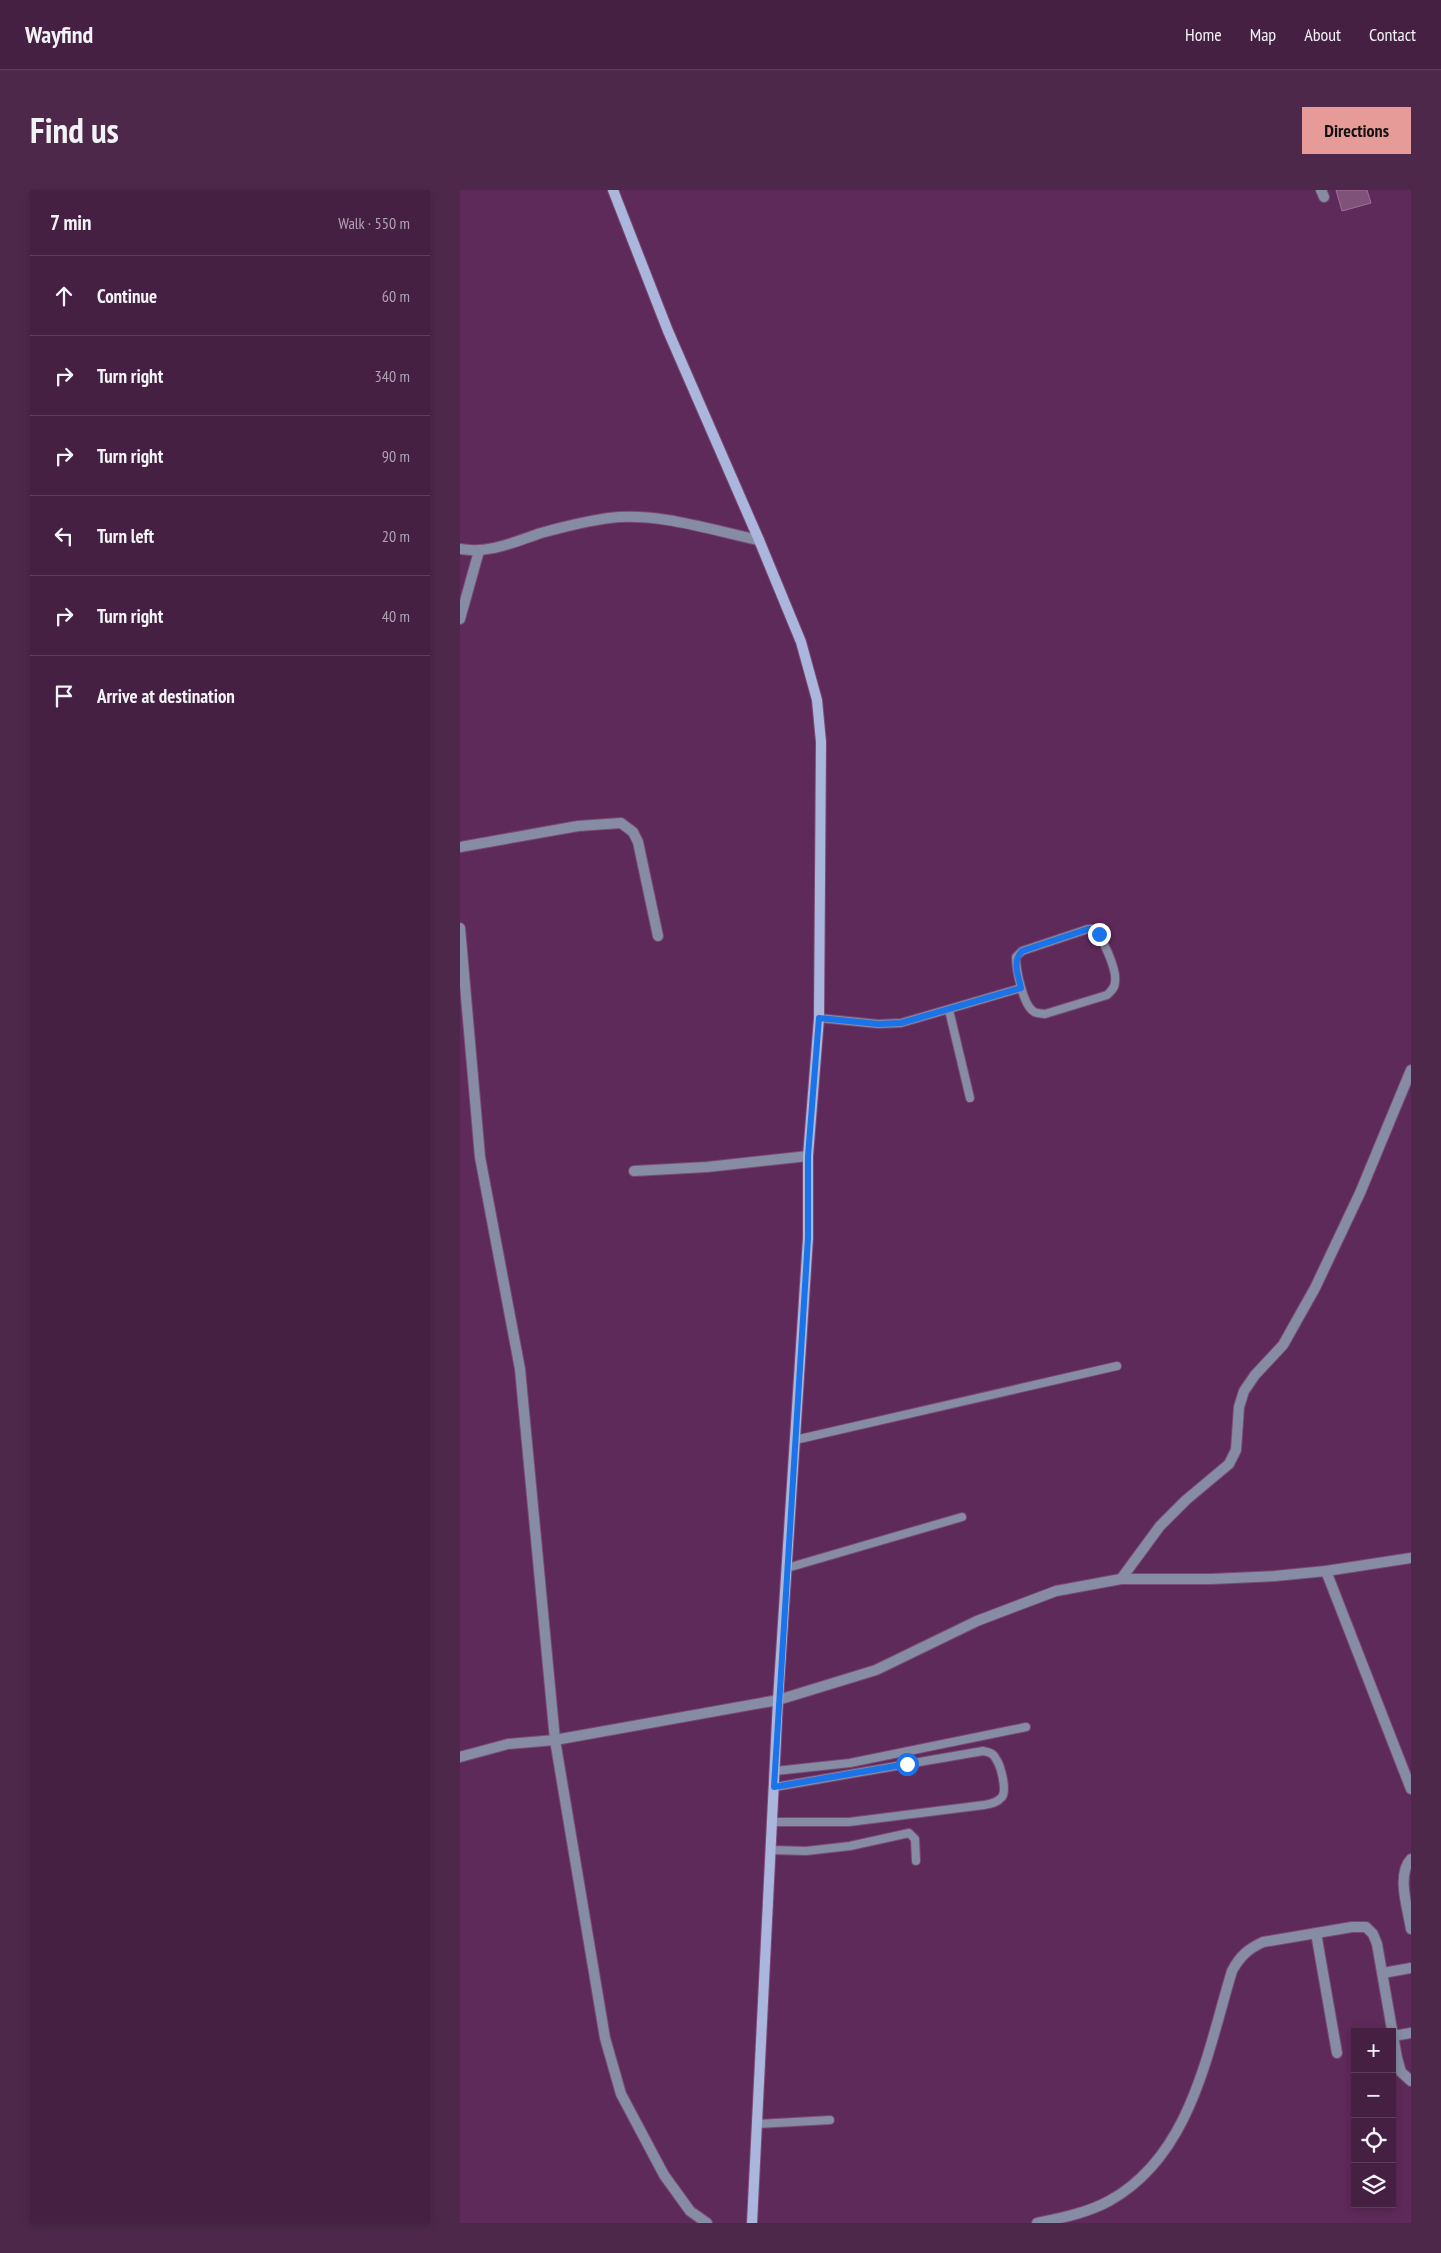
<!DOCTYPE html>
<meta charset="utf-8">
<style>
body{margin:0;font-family:"PT Sans Narrow",sans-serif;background:#4d284a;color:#f1f3f6}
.controls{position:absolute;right:15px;bottom:15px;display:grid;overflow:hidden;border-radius:0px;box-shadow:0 2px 8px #0003}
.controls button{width:45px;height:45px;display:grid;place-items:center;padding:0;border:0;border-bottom:1px solid #5e3e5c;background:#462043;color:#f1f3f6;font:25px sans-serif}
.stop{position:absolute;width:15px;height:15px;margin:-11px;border:4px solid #1a73e8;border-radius:50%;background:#fff}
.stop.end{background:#1a73e8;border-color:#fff;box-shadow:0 1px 5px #0008}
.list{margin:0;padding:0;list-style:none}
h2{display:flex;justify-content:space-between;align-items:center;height:65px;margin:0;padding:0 20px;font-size:21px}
h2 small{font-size:16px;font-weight:400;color:#b0a3b2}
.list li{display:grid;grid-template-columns:32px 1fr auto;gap:15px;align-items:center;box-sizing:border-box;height:80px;padding:0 20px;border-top:1px solid #5e3e5c}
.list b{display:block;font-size:19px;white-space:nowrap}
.list em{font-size:16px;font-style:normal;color:#b0a3b2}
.icon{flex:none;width:28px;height:28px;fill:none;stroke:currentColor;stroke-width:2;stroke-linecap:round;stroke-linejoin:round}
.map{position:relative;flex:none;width:951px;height:2033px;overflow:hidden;border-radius:0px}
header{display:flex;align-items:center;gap:30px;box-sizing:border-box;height:70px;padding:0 25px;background:#462043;border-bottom:1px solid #5e3e5c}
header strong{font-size:24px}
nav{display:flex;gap:28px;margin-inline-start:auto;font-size:18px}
.intro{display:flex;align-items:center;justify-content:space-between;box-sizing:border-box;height:120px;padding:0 30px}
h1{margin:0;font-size:35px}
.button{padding:12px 22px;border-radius:0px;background:#e69b98;color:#111;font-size:18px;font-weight:700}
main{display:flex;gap:30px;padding:0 30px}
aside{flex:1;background:#462043;border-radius:0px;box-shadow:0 2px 8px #0003}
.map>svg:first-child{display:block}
</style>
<header>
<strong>Wayfind</strong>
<nav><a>Home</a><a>Map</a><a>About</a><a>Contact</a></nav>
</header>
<div class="intro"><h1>Find us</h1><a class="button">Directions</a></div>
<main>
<aside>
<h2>7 min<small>Walk · 550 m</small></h2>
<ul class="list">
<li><svg class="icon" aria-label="ahead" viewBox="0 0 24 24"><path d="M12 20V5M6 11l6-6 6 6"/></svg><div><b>Continue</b></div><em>60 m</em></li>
<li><svg class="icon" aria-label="right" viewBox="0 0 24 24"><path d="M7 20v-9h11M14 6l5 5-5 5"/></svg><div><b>Turn right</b></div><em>340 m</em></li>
<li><svg class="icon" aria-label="right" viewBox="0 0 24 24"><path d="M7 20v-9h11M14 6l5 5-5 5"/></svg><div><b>Turn right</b></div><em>90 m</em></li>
<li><svg class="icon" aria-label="left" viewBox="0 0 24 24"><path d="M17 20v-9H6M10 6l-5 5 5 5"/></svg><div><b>Turn left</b></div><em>20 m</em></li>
<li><svg class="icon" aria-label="right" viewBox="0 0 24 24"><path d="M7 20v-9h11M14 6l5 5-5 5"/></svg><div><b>Turn right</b></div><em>40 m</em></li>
<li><svg class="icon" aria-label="arrive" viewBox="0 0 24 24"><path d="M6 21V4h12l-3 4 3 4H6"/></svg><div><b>Arrive at destination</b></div></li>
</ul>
</aside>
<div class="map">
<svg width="951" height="2033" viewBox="0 0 951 2033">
<rect width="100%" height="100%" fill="#5e2a59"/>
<path fill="#7f5279" stroke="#a56c9e" d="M876 0H907L911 13 882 21Z"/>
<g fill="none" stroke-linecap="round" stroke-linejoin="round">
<g stroke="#7a4975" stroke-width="10">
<g id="service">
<path d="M628 739H633C643 747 657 780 655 792 655 798 651 801 647 805L585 824C580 823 576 824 573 821 563 814 556 780 556 767L562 761Z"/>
<path d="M489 820 510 908"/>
<path d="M359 828 418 834 441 833 561 798"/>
<path d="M335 1250 657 1176"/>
<path d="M327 1378 502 1327"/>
<path d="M315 1581 390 1573 566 1537"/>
<path d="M313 1632H389L524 1615C530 1614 537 1613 542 1607 547 1600 541 1576 536 1569 533 1563 529 1562 523 1561L315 1597"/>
<path d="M311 1660 346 1661 390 1656 449 1643 455 1649 456 1671"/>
<path d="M297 1934 370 1930"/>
</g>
</g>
<g stroke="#7a4975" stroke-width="12">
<g id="minor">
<path d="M861 0 864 7"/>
<path d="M0 359C29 364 54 352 81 343 103 337 126 331 149 328 198 322 251 340 299 350"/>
<path d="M0 429 19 361"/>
<path d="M0 657 118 636 161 633 173 642 178 652 198 746"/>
<path d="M0 738 20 967 60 1179 95 1550 145 1848 161 1904 204 1985 230 2021 247 2033"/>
<path d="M174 981 247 977 348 966"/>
<path d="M866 1381 951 1599"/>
<path d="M661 1389 700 1336 726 1310 769 1274 776 1260 779 1217 784 1201 795 1185 823 1155 855 1098 900 1003 951 880"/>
<path d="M0 1567 48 1554 95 1550 318 1510 416 1480 517 1431 596 1401 661 1389H751L815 1386 866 1381 951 1368"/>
<path d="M951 1669C936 1685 948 1719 951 1739"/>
<path d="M856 1743 877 1863"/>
<path d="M923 1783 951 1778"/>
<path d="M933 1846 951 1843"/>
<path d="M577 2033C601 2028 627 2023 649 2011 731 1966 747 1863 772 1781 780 1766 788 1759 803 1752L892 1737H906L913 1744 917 1754 937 1868 941 1882 951 1891"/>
</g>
</g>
<g stroke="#7a4975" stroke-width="12">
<path id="secondary" d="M153 0 208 141 299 350 341 452 357 510 361 552 359 828 348 966V1048L318 1510 292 2033"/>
</g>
<use href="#service" stroke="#858ca4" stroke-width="8"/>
<use href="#minor" stroke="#858ca4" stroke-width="10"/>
<use href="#secondary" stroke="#aab6db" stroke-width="10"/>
</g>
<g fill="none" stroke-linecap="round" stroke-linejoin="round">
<path stroke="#1a73e8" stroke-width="6" d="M447 1574 314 1597 348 1048V966L359 828 418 834 441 833 561 798C558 784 552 772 562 761L628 739H634L639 744"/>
</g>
</svg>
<div class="controls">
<button>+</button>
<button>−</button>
<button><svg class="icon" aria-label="locate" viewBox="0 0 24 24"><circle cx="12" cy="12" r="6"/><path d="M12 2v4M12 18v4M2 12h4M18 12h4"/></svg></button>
<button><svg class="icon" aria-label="layers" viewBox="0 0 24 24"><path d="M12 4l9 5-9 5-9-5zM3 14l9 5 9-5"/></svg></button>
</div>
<div class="stop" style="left:447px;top:1574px"></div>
<div class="stop end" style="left:639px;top:744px"></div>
</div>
</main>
